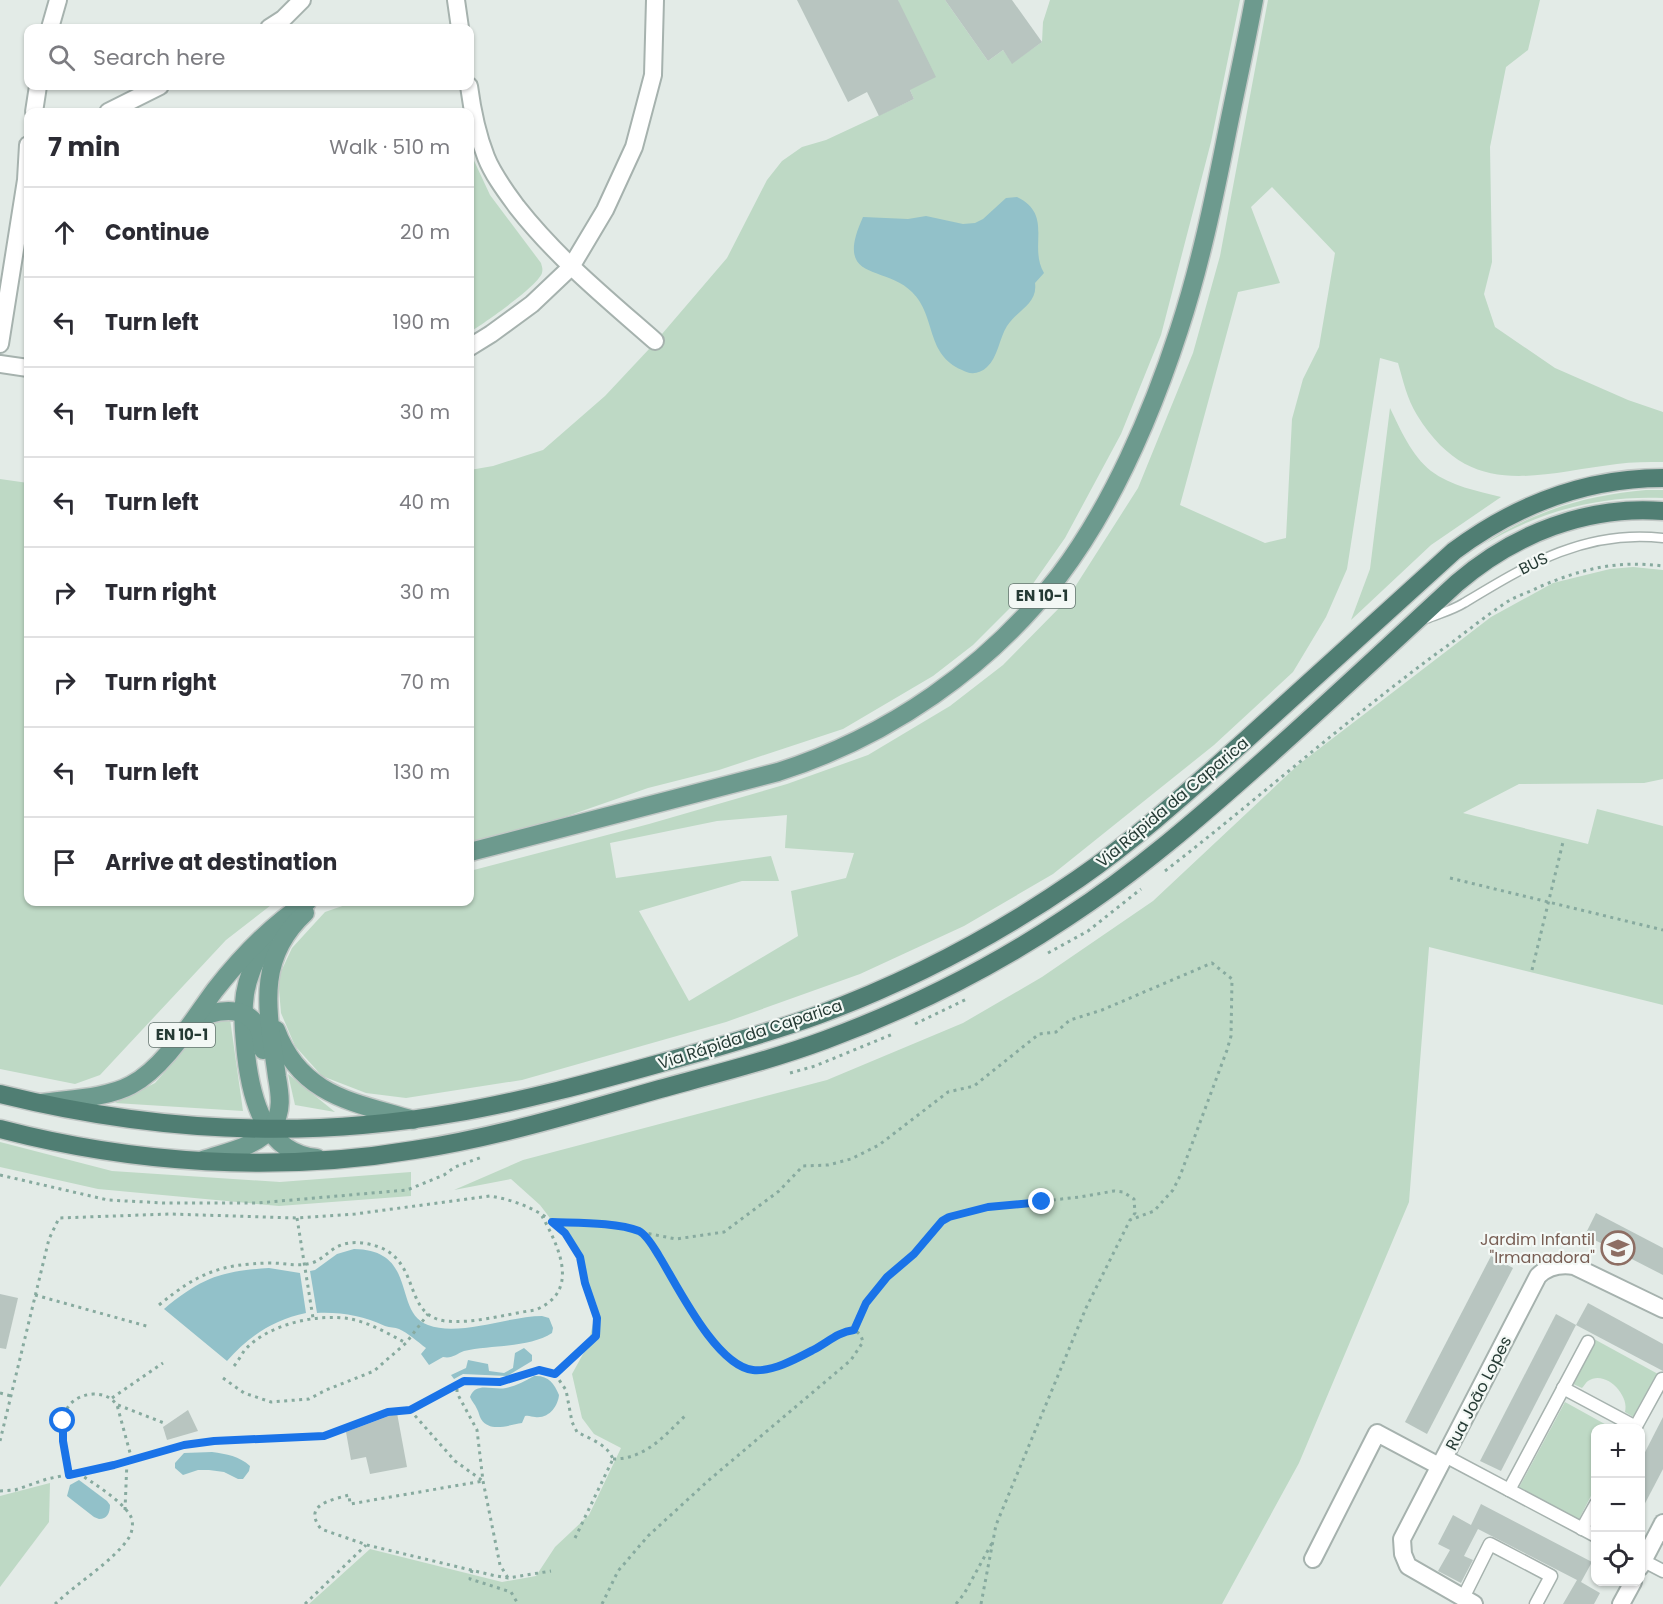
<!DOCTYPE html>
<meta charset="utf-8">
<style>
body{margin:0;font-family:Poppins,sans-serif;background:#f2f2f3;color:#2b2b33}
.controls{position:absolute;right:18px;bottom:18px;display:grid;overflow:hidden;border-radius:12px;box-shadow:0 2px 4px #0004}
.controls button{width:54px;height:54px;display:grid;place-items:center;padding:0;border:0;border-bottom:2px solid #e1e1e2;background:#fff;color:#2b2b33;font:30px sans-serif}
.stop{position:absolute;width:18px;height:18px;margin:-14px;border:4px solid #1a73e8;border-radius:50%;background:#fff}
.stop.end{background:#1a73e8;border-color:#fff;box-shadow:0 2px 6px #0008}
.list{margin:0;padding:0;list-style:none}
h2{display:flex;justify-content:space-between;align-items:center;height:78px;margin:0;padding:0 24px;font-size:26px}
h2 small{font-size:20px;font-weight:400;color:#7c7c81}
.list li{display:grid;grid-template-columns:39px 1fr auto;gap:18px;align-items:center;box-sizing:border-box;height:90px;padding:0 24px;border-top:2px solid #e1e1e2}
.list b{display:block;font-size:22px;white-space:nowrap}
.list em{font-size:20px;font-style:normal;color:#7c7c81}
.icon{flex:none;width:33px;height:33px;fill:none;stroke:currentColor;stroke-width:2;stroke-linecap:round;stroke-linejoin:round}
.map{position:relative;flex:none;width:1663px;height:1604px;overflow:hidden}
.search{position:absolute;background:#fff;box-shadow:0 2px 4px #0004;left:24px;top:24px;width:450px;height:66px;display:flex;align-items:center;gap:15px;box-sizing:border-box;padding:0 21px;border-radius:12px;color:#7c7c81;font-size:22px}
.panel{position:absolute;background:#fff;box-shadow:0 2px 4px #0004;left:24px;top:108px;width:450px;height:798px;border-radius:12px}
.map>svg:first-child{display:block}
</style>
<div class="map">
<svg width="1663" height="1604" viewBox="0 0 1663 1604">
<rect width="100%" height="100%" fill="#e3ebe7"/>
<g fill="#bed9c5" fill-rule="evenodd">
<path d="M898 0H945L988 61 1003 50 1012 63 1042 42 1043 22 1050 0H1240L1211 142 1161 335 1121 434 1065 538 1030 588 973 645 933 676 843 729 719 770 648 788 556 820 470 842V470L493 466 543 450 605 396 650 348 727 258 767 180 782 161 802 147 826 140 914 99 910 90Z"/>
<path d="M1268 0H1540L1528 50 1506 67 1490 147 1492 262 1484 294 1495 327 1555 368 1628 400 1663 412V462C1648 462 1632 462 1617 464 1535 474 1470 501 1417 415 1407 399 1403 380 1398 363L1380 358 1347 569 1326 617 1293 672 1214 745 1053 874 964 926 860 974 726 1022 522 1080 406 1098 366 1093 322 1076 295 1046 281 1013 278 978 292 948 325 912 354 902H470V871L649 824 787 784 868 755 950 706 1003 665 1066 601 1138 488 1193 353 1220 256ZM1272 187 1335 253 1319 347 1303 379 1292 419 1286 538 1265 543 1180 505 1238 292 1280 283 1251 207ZM787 815 785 848 854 853 846 878 791 891 798 936 689 1001 639 911 742 881H779L771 856 616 878 610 843 717 821Z"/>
<path d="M470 152 490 195 541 263C542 267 543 268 542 273 537 287 484 323 470 332Z"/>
<path d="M1390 408C1400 429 1412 456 1431 471 1451 486 1477 491 1501 497L1431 545 1351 620 1370 569Z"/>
<path d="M0 479 28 483V902H275L226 940 100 1075 75 1084 0 1069Z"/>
<path d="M1646 490H1663V498C1598 495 1538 512 1483 545 1532 511 1587 495 1646 490Z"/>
<path d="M1633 567 1663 570V779L1644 783 1519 784 1463 813 1588 844 1597 809 1663 826V1005L1429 947 1409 1202 1299 1463 1222 1604H309L370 1549 502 1582 536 1576 555 1547 589 1515 621 1448 594 1434 582 1418 572 1374 588 1345 597 1306 575 1251 540 1205 511 1179 454 1190 523 1160 827 1080 963 1023 1042 977 1153 901 1298 765 1491 617 1553 583 1610 569Z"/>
<path d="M230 1019 243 1111 115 1103 155 1083 198 1034 213 1021Z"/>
<path d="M288 1074 335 1112 295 1105Z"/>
<path d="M0 1142 112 1171 280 1182 411 1172V1196L279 1206 98 1189 0 1167Z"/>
<path d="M1594 1339 1658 1374 1635 1418 1625 1412C1630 1395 1605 1369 1588 1381 1586 1382 1584 1386 1582 1388L1571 1383Z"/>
<path d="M1565 1402 1612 1428H1596L1595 1488 1576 1525 1516 1493Z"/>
<path d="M50 1483 49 1522 0 1587V1496Z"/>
</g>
<g fill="#92c1c9">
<path d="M1017 197C1054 215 1028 246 1044 273L1035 283C1038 304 1017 310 1007 326 999 339 998 357 987 367 980 374 970 375 962 370 925 354 937 317 912 292 884 264 833 283 863 217L908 219 926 216 963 224 975 223 983 219 1006 198Z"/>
<path d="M354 1249C419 1250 392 1312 428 1325 459 1337 509 1316 542 1316L549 1318 553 1328 552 1333C529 1348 490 1345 464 1351 456 1354 452 1359 443 1357L429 1365 421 1354 426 1348C418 1342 408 1333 399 1329 395 1327 390 1328 385 1326 363 1316 342 1312 317 1313L310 1271 315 1270 337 1254Z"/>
<path d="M269 1268 300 1273 306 1313C273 1320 249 1336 227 1361L164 1309C201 1278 221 1271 269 1268Z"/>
<path d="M524 1348 532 1355V1361L507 1376 463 1374 454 1379 451 1375 466 1368 468 1360 488 1364 489 1371 504 1373 513 1368 515 1353Z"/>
<path d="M534 1376C548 1375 554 1383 559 1395 558 1406 549 1419 535 1417 532 1417 529 1415 525 1416L522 1423C508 1425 490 1433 481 1419 479 1416 479 1412 477 1409 475 1404 472 1402 470 1397 476 1381 493 1391 506 1388 516 1386 525 1381 534 1376Z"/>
<path d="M212 1452C227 1454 239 1456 250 1466L249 1471 243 1479H238L224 1472 209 1470H198L183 1475 175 1468V1463L184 1453Z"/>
<path d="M79 1480 107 1501 110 1505C110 1513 107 1519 99 1519L94 1517 67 1496 70 1485Z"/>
</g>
<g fill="#b8c5c0">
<path d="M797 0H898L936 77 910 90 914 99 879 116 867 92 848 102Z"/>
<path d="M945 0H1012L1042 42 1012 64 1003 50 988 61Z"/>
<path d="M1596 1213 1663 1248V1275L1585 1235Z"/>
<path d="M1491 1256 1513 1268 1427 1434 1405 1422Z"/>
<path d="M0 1294 18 1298 6 1349 0 1348Z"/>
<path d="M1588 1303 1663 1344V1371L1576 1325Z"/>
<path d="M1556 1314 1576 1325 1501 1471 1480 1461Z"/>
<path d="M188 1410 198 1431 167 1440 163 1427Z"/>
<path d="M397 1413 407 1467 370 1474 366 1457 351 1460 346 1432Z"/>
<path d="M1663 1417V1469L1641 1511V1460Z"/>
<path d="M1481 1504 1592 1562 1581 1582 1600 1593 1594 1604H1563L1577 1580 1478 1529 1464 1556 1473 1560 1461 1583 1438 1571 1450 1550 1438 1544 1453 1515 1471 1525Z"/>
</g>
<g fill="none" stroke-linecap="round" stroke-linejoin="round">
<g stroke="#a6b2ae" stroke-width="11">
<path id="service" d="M1426 619C1438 614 1453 610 1464 603 1527 565 1585 529 1663 538"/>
</g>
<g stroke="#a6b2ae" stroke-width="15">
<g id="pedestrian">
<path d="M1563 1388 1636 1427"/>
<path d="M1635 1428 1662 1379"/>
<path d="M1445 1456 1596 1536"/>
<path d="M1509 1490 1588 1342"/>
<path d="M1582 1529 1596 1504"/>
<path d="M1640 1559 1663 1571"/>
<path d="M1463 1598 1490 1544 1551 1576 1536 1604"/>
</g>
</g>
<g stroke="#a6b2ae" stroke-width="20">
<g id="minor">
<path d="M456 0 460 28"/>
<path d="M50 28 58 0"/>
<path d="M269 28 283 19 302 0"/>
<path d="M469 86C472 109 477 134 486 157 493 175 506 192 517 207 557 258 606 298 655 341"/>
<path d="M34 112 38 86"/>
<path d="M108 112 160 86"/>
<path d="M0 344 26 180 28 145"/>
<path d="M470 347 491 334 532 304 571 267 605 210 634 147 653 75 655 0"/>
<path d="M0 364 28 368"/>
<path d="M1313 1559 1377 1433 1439 1466"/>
<path d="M1640 1567 1663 1523"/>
<path d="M1474 1604 1408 1566 1403 1554 1402 1539 1538 1276C1548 1266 1561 1264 1574 1266L1663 1309"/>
<path d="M1621 1604 1633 1582"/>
</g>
</g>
<g stroke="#c2c8c6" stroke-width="21">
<g id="primary">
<path d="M470 852 778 772C888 737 988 668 1059 576 1112 506 1152 413 1179 330 1200 266 1214 199 1227 133 1236 88 1246 44 1254 0"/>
<path d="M265 943C256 958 248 975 245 994 242 1014 244 1034 246 1054 251 1098 264 1153 317 1158"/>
<path d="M195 1022C213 1009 245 1004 258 1027 262 1034 262 1042 263 1050"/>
<path d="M276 1030C301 1097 355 1102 413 1120"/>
<path d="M42 1103C69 1099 107 1098 131 1085 165 1067 192 1021 215 990 241 957 271 925 307 902"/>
<path d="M203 1160C226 1152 257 1147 272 1127 283 1112 280 1094 277 1077 269 1016 253 961 305 913"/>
</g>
</g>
<g stroke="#c2c8c6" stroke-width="21">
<g id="trunk">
<path d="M0 1094C149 1131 303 1140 454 1113 524 1101 593 1082 661 1063 714 1048 766 1034 818 1015 910 981 997 935 1078 879 1139 837 1193 787 1248 738 1317 676 1385 613 1454 551 1516 505 1586 478 1663 478"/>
<path d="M0 1129C134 1164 277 1173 414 1150 498 1137 579 1112 660 1089 715 1074 771 1060 825 1040 909 1009 991 968 1066 918 1137 872 1200 817 1264 760 1329 702 1393 642 1457 583 1514 534 1587 505 1663 511"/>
</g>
</g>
<g stroke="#87aa9f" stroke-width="3" stroke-dasharray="3 4.5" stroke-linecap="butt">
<path d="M1165 871C1258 799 1345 721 1440 651 1463 635 1486 615 1510 600 1519 595 1530 592 1539 587 1581 569 1617 560 1663 566"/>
<path d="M1450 878 1663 930"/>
<path d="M1048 953 1088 931 1141 889"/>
<path d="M1532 970 1563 842"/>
<path d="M915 1024 969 998"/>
<path d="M790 1073 815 1066 893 1034"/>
<path d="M0 1175 108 1200 164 1203H257L407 1190 444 1175 455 1167 482 1157"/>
<path d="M297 1218 313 1318"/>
<path d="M552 1222 600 1224 676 1239 724 1232 779 1191 803 1166 828 1165 851 1159 879 1145 948 1092 974 1086 1039 1034 1056 1032 1070 1020 1102 1010 1212 963 1232 979 1231 1036 1227 1050 1180 1176 1173 1190 1154 1211 1130 1220 1086 1308 996 1525 981 1604"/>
<path d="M35 1295 150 1327"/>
<path d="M159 1305C198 1273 220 1264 271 1263 285 1263 298 1267 312 1263 321 1260 327 1253 335 1248 348 1240 365 1242 379 1247 421 1263 403 1315 445 1321 474 1324 506 1314 535 1310 581 1292 559 1247 542 1216"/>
<path d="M854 1330 866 1303 887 1277 914 1254 935 1228 949 1217 989 1207 1080 1197 1114 1191 1123 1192 1134 1199 1135 1213 1131 1219"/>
<path d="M234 1366C238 1361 241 1356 244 1351 267 1324 318 1313 351 1319 370 1323 389 1334 406 1343"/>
<path d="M555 1374 566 1390 572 1422 577 1432C590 1439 607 1444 613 1459"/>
<path d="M223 1378 244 1393 271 1402 309 1399 326 1390 374 1371 406 1343 428 1314"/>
<path d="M0 1393 11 1396"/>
<path d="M112 1398 163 1363"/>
<path d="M118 1405 164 1423"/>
<path d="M410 1410 455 1461 483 1481 350 1504 349 1495C331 1500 302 1505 321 1529L367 1545 496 1576 508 1578 551 1571"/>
<path d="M0 1441 49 1239 59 1218 169 1214 297 1218 355 1214 490 1196C527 1202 562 1220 579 1255 583 1264 582 1274 585 1282 590 1301 600 1316 596 1336L555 1374 539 1369 500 1382 464 1381 457 1385V1393L477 1430 483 1481 500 1565 508 1578"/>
<path d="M613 1459C646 1459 665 1435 687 1414"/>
<path d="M69 1475C62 1446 50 1398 93 1394 103 1394 111 1397 117 1405L132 1460"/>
<path d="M0 1491 15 1490 47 1479 114 1465 184 1445 214 1441 324 1436 388 1412 410 1410 457 1385"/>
<path d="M125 1510 127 1461"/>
<path d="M575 1538 613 1459"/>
<path d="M472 1570 470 1579 511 1592 518 1604"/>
<path d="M55 1604C76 1584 113 1561 128 1539 132 1534 134 1523 131 1517 123 1501 93 1483 78 1473"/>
<path d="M305 1604 366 1545"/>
<path d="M602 1604 618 1571 648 1536 709 1480 851 1360 863 1342C861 1335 859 1331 851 1331 838 1330 825 1343 814 1349 799 1358 766 1374 749 1369 708 1358 671 1267 642 1233"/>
<path d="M956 1604 964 1594 992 1543"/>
</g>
<use href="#service" stroke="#fff" stroke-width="8"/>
<use href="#pedestrian" stroke="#fff" stroke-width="12"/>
<use href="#minor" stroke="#fff" stroke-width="16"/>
<use href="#primary" stroke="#6d9a8e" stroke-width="18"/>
<use href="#trunk" stroke="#507e73" stroke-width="18"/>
</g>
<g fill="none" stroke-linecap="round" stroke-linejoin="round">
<path stroke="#1a73e8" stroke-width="8" d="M63 1421V1441L69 1475 114 1465 184 1445 214 1441 324 1436 388 1412 410 1410 464 1381 500 1382 539 1370 555 1374 596 1336 597 1318 585 1283 580 1257 565 1233 552 1222C576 1223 617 1222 639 1231 647 1235 654 1248 659 1256 677 1285 716 1366 753 1370 772 1372 796 1359 813 1350 827 1343 837 1332 854 1330L866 1303 887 1277 914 1254 942 1221 949 1217 988 1207 1042 1202"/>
</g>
<defs>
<g id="school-ring" transform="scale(1.725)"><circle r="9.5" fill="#f3f8f5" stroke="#8d6e63" stroke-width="1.5"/><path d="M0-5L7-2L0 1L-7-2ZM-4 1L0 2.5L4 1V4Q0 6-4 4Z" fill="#8d6e63"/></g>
</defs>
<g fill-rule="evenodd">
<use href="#school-ring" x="1618" y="1248"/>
</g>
<g text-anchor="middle" stroke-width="4.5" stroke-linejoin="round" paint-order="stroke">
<g fill="#f3f8f5" stroke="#63736e" stroke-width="1.5">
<rect x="1009" y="584" width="66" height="24" rx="4.5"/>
<rect x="149" y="1023" width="66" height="24" rx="4.5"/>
</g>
<g font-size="15" font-weight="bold" fill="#253a34">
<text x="1042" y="601">EN 10-1</text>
<text x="182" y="1040">EN 10-1</text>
</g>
<g font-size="16" fill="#253a34" stroke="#f3f8f5">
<text transform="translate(1533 563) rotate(-26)" y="6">BUS</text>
<text transform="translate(1172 802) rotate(-40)" y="6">Via Rápida da Caparica</text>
<text transform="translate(750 1034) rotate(-18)" y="6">Via Rápida da Caparica</text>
<text transform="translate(1478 1393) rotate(-63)" y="6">Rua João Lopes</text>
</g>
<g font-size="16" fill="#785e54" stroke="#f3f8f5" text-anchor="end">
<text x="1595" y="1245">Jardim Infantil<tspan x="1595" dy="18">"Irmanadora"</tspan></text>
</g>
</g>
</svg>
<div class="controls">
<button>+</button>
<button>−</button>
<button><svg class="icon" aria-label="locate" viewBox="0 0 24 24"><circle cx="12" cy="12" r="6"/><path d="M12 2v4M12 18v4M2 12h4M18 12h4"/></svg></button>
</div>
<div class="stop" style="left:63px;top:1421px"></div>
<div class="stop end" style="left:1042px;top:1202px"></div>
<div class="search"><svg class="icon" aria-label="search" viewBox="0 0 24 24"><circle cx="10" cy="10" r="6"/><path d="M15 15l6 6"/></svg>Search here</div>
<section class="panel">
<h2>7 min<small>Walk · 510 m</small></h2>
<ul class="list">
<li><svg class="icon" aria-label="ahead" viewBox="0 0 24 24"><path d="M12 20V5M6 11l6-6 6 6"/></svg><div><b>Continue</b></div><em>20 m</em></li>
<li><svg class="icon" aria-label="left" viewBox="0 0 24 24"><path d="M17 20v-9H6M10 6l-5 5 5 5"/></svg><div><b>Turn left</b></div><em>190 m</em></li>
<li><svg class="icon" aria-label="left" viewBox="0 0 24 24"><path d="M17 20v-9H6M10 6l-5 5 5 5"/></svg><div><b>Turn left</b></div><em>30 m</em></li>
<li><svg class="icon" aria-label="left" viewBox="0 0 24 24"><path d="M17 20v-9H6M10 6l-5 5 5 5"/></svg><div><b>Turn left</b></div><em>40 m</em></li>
<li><svg class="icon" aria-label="right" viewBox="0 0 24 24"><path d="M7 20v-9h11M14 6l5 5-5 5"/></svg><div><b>Turn right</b></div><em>30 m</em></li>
<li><svg class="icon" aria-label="right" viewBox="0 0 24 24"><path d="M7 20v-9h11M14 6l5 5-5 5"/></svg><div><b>Turn right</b></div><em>70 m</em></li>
<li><svg class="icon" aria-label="left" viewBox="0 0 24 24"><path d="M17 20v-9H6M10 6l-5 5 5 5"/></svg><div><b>Turn left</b></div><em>130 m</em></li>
<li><svg class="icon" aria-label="arrive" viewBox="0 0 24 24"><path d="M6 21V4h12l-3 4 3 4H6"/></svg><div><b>Arrive at destination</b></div></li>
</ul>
</section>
</div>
